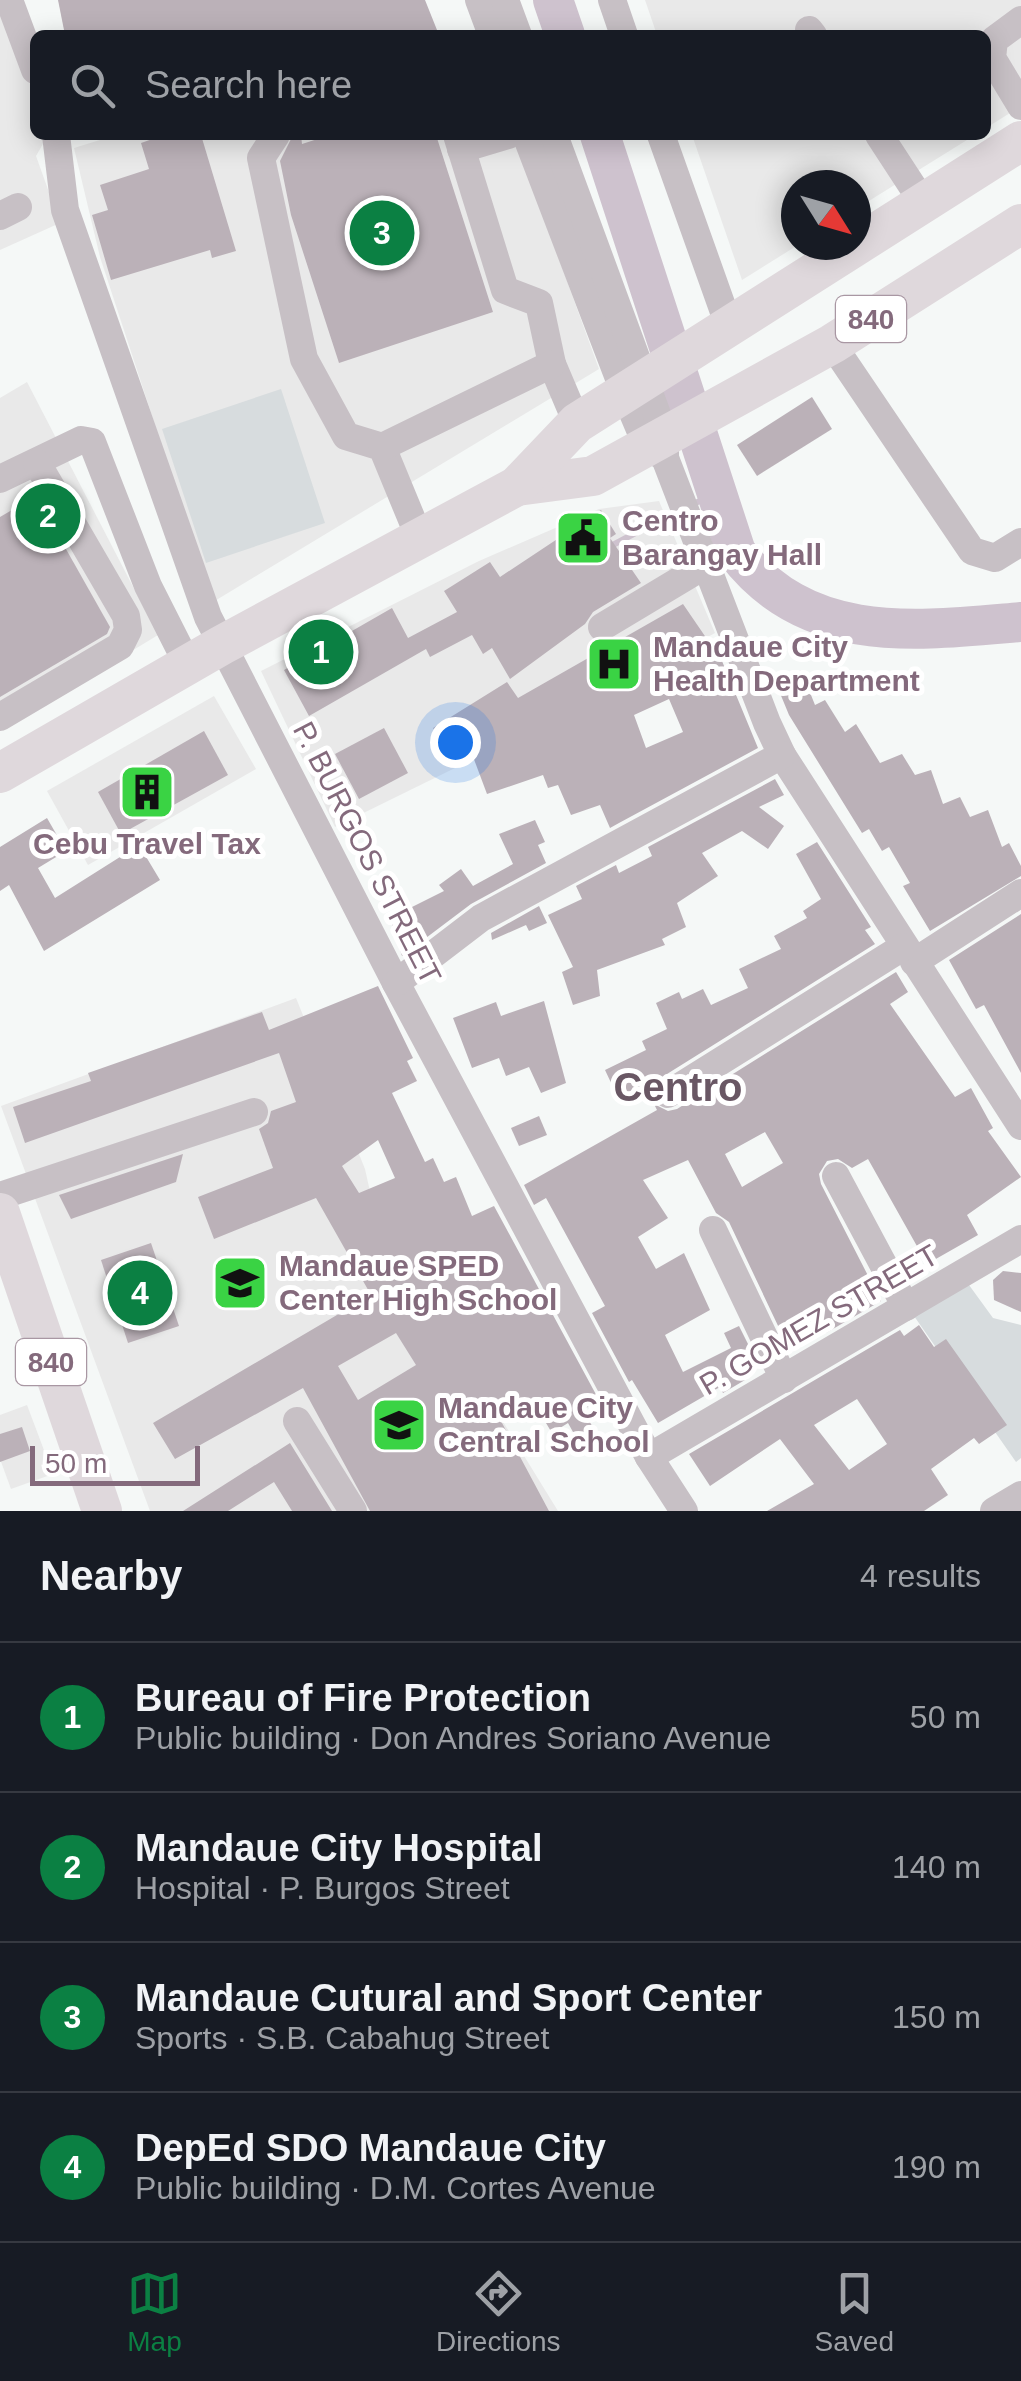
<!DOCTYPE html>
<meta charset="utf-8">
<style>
body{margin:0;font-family:Arial,sans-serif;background:#20242c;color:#f1f3f6}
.compass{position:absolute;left:781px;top:170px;width:90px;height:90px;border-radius:50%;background:#171b24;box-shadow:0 5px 25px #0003;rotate:127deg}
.scale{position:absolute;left:30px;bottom:25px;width:170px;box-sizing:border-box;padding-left:10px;border:5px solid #846a7c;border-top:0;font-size:28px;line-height:35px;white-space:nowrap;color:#846a7c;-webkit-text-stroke:8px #fff;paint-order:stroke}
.you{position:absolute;left:455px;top:742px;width:35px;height:35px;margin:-25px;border:8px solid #fff;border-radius:50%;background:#1a73e8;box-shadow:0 0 0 15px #1a73e833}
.badge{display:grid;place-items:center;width:65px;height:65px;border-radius:50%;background:#0b8043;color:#fff;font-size:32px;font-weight:700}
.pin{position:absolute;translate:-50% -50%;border:5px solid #fff;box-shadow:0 2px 10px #0006}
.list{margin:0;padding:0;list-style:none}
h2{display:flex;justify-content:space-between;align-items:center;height:130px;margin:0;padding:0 40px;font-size:42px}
h2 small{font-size:32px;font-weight:400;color:#9ea1a6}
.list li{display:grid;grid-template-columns:65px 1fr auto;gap:30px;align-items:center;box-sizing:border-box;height:150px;padding:0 40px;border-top:2px solid #363941}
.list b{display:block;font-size:38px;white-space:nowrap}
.list p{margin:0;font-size:32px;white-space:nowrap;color:#9ea1a6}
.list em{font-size:32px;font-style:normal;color:#9ea1a6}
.icon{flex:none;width:55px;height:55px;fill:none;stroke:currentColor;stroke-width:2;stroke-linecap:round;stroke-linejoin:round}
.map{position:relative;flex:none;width:1021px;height:1511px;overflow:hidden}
.search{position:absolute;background:#171b24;box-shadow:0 5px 25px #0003;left:30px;right:30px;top:30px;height:110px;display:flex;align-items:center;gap:25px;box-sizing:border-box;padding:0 35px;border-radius:15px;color:#9ea1a6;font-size:38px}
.sheet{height:730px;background:#171b24}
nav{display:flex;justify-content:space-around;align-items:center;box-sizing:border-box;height:140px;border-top:2px solid #363941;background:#171b24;font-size:28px;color:#9ea1a6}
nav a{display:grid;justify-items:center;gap:5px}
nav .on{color:#0b8043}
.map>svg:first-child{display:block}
</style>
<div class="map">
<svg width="1021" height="1511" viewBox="0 0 1021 1511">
<rect width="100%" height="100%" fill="#f5f8f7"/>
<g fill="#e9e9e9">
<path d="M645 0H1021V106L986 128V35H657Z"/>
<path d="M0 4 35 88V135H48L36 156 60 223 0 250Z"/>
<path d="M116 135H514L599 369 213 602 100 257 74 148Z"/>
<path d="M692 135H975L856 209V185H796L798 245 742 280Z"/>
<path d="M27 382 158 635 0 731V398Z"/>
<path d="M659 501 715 633 571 711 335 827 261 671 479 561 599 509Z"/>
<path d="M214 696 256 769 88 865 47 791Z"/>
<path d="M296 998 365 1169 375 1214 558 1511H150L1 1106Z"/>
<path d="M27 1405 53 1474 11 1489 0 1459V1415Z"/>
</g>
<g fill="#d7dcde">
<path d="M281 389 325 523 206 563 162 429Z"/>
<path d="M969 1285 993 1318 1021 1325V1458L1016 1462 914 1316Z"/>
</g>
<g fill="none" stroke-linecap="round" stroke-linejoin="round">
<g stroke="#cec2ce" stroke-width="6">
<path d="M693 504 718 493"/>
<path d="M609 547 677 511"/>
</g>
<g stroke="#cec2ce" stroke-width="40">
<path d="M553 0 565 35"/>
<path d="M600 135 736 552C807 646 916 631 1021 622"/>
</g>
</g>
<g fill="#bbb1b8" fill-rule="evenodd">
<path d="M58 0H425L439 35H65Z"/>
<path d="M164 135H201L236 251 212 258 210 250 111 280 92 215 108 210 100 185 149 169 141 143Z"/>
<path d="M293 135H301L302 144 330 135H436L493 312 339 363 291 215 280 161Z"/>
<path d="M812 397 832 429 757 476 737 445Z"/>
<path d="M36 496 110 627 107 634 0 697V517Z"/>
<path d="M601 510 616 534 610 538 641 583 593 612 585 624 510 679 492 648 483 654 472 635 430 657 426 649 309 716 284 670 392 608 408 638 457 612 444 591 490 562 500 577Z"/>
<path d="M683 604 722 661 758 748 619 823 610 828 600 805 571 815 558 785 548 788 543 775 487 794 472 754 455 764 433 728 507 682 518 698ZM669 699 683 732 646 748 634 715Z"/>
<path d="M801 670 815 705 825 700 845 732 856 724 880 763 902 754 915 775 931 770 943 804 960 797 970 817 988 810 1002 847 1009 843 1021 866V876L930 931 903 886 910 883 889 847 882 851 869 829 862 833 789 715 775 681Z"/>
<path d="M384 728 408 773 359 799 335 754Z"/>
<path d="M204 731 228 775 121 834 98 792Z"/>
<path d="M775 779 784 795 759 807 784 826 768 849 742 831 702 853 718 876 677 903 686 927 662 939 665 945 597 970 600 996 573 1005 562 972 573 967 548 915 582 899 576 886 616 865 619 873 652 856 648 847Z"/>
<path d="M47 818 66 851 38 868 55 898 139 845 160 880 44 951 9 885 0 891V847Z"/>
<path d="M535 820 545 842 538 845 546 863 471 904 402 956 392 925 401 920 398 914 444 891 439 885 461 869 473 886 513 864 499 834Z"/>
<path d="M817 842 871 927 865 930 875 944 659 1079 652 1087V1101L648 1092 621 1104 605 1070 646 1050 642 1041 667 1029 656 1003 679 992 682 999 703 989 711 1005 748 988 739 969 781 949 774 936 807 918 803 911 821 899 796 854Z"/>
<path d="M539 906 547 923 529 931 526 925 492 940 491 933Z"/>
<path d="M1021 914V1073L984 1005 976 1009 949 960Z"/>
<path d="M896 972 908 992 890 1004 955 1097 971 1088 993 1128 988 1131 1021 1177 967 1215 978 1235 927 1264 868 1159 852 1168 838 1159 827 1161 819 1174 821 1184 881 1301 826 1333 813 1309 780 1330 729 1222 716 1213 688 1160 643 1180 668 1218 638 1237 656 1269 684 1253 710 1310 665 1335 683 1372 731 1348 724 1333 739 1326 755 1358 738 1366 745 1380 723 1393 720 1387 658 1423 632 1380 629 1382 592 1313 605 1306 546 1198 534 1205 524 1185 657 1110 654 1104 668 1111 677 1109ZM765 1132 783 1163 742 1187 725 1154Z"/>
<path d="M378 986 413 1058 407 1061 417 1081 392 1093 425 1162 433 1158 444 1182 456 1177 472 1216 494 1206 599 1400 583 1410 595 1431 578 1441 568 1423 552 1433 534 1403 501 1421 549 1511H370L303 1388 175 1459 153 1423 371 1295 316 1198 214 1239 198 1197 273 1168 259 1129 268 1123 271 1111 296 1102 279 1053 25 1143 13 1107 91 1081 88 1073 262 1012 269 1030ZM378 1140 395 1178 359 1193 342 1166ZM396 1333 416 1365 358 1400 338 1366Z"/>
<path d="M544 1001 566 1083 541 1093 529 1067 506 1076 499 1058 472 1068 453 1018 496 1002 501 1016Z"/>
<path d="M539 1116 547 1135 519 1146 511 1128Z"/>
<path d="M183 1154 176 1182 71 1219 59 1195Z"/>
<path d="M151 1243 179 1326 128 1343 101 1260Z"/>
<path d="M1003 1271 1021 1273V1312L994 1300 993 1280Z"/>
<path d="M919 1325 934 1347 946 1339 1007 1425 979 1444 974 1438 931 1469 948 1495 924 1511H767L814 1484 780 1439 710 1486 689 1454 900 1330 904 1336ZM857 1399 887 1444 849 1470 814 1425Z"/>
<path d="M22 1427 30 1451 0 1462V1434Z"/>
<path d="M290 1443 332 1511H292L274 1482 228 1511H183Z"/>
</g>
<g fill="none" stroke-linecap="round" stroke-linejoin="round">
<g stroke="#c7c0c5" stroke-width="28">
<path d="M9 0 35 70"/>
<path d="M479 0 492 35"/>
<path d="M505 0 518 35"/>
<path d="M612 0 624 35"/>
<path d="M1021 20 994 40 992 58 1021 106"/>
<path d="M809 30 813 35"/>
<path d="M56 135 65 210 208 617 396 983 649 1457 684 1511"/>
<path d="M276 135 261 158 304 359 346 436 382 447 420 539"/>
<path d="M457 135 505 290 539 303 552 364 577 423"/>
<path d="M526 135 625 394 647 446 659 454"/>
<path d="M554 135 665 436V458L767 723 782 755 1021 1126"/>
<path d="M661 135 729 326"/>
<path d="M879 135 924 204"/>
<path d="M461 149 508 135"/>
<path d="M0 216 18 207"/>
<path d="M832 344 972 551 995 558 1021 542"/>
<path d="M382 447 552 364"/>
<path d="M0 479 81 440 92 442 148 586 188 665"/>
<path d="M602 627 707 564"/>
<path d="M0 717 120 646 128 630 126 616 37 463"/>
<path d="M914 962 1021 893"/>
<path d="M396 983 481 918 782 755"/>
<path d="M668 1094 903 947"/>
<path d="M836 1176 906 1307"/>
<path d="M0 1196 254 1112"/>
<path d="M713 1230 784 1379"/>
<path d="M297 1421 353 1511"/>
<path d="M649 1457 1021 1239"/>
<path d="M994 1511 1021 1495"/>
</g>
<g stroke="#dfd8dc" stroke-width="40">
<path d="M517 486 593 476 832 344 1021 224"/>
<path d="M0 773 222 645 517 486 577 423 1021 141"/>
<path d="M0 1213 102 1511"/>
</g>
</g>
<defs>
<g id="civic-square" transform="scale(2.875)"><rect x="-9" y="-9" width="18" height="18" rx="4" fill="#3ad344" stroke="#fff"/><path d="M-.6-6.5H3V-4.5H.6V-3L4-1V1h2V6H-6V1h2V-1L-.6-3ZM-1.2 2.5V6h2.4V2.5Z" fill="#111"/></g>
<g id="hospital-square" transform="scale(2.875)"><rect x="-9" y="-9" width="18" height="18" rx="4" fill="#3ad344" stroke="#fff"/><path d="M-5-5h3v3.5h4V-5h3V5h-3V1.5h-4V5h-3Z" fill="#111"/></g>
<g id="building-square" transform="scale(2.875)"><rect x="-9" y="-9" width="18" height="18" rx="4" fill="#3ad344" stroke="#fff"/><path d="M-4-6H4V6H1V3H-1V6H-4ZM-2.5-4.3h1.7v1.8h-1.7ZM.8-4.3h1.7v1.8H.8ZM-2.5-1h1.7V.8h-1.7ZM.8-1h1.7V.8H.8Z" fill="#111"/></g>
<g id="school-square" transform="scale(2.875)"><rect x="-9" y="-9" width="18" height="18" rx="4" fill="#3ad344" stroke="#fff"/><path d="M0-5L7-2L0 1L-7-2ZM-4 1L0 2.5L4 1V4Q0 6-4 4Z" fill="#111"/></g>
</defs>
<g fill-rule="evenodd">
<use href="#civic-square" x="583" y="538"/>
<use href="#hospital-square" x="614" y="664"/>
<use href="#building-square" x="147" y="792"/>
<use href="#school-square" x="240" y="1283"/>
<use href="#school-square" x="399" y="1425"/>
</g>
<g text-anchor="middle" stroke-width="10" stroke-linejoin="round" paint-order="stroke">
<g fill="#fff" stroke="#a997a3" stroke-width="2.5">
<rect x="836" y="296" width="70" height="46" rx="8"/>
<rect x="16" y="1339" width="70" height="46" rx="8"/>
</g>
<g font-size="28" font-weight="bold" fill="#846a7c">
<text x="871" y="329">840</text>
<text x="51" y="1372">840</text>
</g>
<g font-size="30" font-weight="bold" fill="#846a7c" stroke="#fff" text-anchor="start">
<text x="622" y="531">Centro<tspan x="622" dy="34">Barangay Hall</tspan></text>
<text x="653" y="657">Mandaue City<tspan x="653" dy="34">Health Department</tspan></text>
<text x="147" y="854" text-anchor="middle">Cebu Travel Tax</text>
<text x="279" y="1276">Mandaue SPED<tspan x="279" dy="34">Center High School</tspan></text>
<text x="438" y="1418">Mandaue City<tspan x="438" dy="34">Central School</tspan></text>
</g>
<g font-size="30" fill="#846a7c" stroke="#fff">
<text transform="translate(367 853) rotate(63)" y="10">P. BURGOS STREET</text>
<text transform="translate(819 1320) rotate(-30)" y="10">P. GOMEZ STREET</text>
</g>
<g font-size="40" font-weight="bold" fill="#695764" stroke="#fff">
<text x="678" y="1101">Centro</text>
</g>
</g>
</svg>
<svg class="compass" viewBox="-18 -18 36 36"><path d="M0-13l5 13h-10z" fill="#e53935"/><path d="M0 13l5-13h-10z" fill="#9ea1a6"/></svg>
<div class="scale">50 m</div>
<div class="you"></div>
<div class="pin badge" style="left:321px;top:652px">1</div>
<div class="pin badge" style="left:48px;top:516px">2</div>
<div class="pin badge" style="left:382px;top:233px">3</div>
<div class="pin badge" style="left:140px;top:1293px">4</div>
<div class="search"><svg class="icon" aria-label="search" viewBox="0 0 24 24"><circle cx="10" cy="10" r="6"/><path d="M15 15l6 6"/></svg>Search here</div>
</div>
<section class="sheet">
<h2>Nearby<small>4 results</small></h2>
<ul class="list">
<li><span class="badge">1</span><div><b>Bureau of Fire Protection</b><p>Public building · Don Andres Soriano Avenue</p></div><em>50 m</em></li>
<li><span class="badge">2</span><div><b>Mandaue City Hospital</b><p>Hospital · P. Burgos Street</p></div><em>140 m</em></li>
<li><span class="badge">3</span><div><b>Mandaue Cutural and Sport Center</b><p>Sports · S.B. Cabahug Street</p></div><em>150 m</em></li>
<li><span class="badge">4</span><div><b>DepEd SDO Mandaue City</b><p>Public building · D.M. Cortes Avenue</p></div><em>190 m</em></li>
</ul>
</section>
<nav>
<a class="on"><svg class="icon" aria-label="map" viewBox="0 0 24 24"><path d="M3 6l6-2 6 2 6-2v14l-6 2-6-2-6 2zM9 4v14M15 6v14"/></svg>Map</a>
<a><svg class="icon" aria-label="directions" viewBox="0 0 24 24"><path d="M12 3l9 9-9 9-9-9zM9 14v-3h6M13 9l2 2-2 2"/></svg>Directions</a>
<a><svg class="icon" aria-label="saved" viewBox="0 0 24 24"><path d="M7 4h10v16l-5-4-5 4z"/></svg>Saved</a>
</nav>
